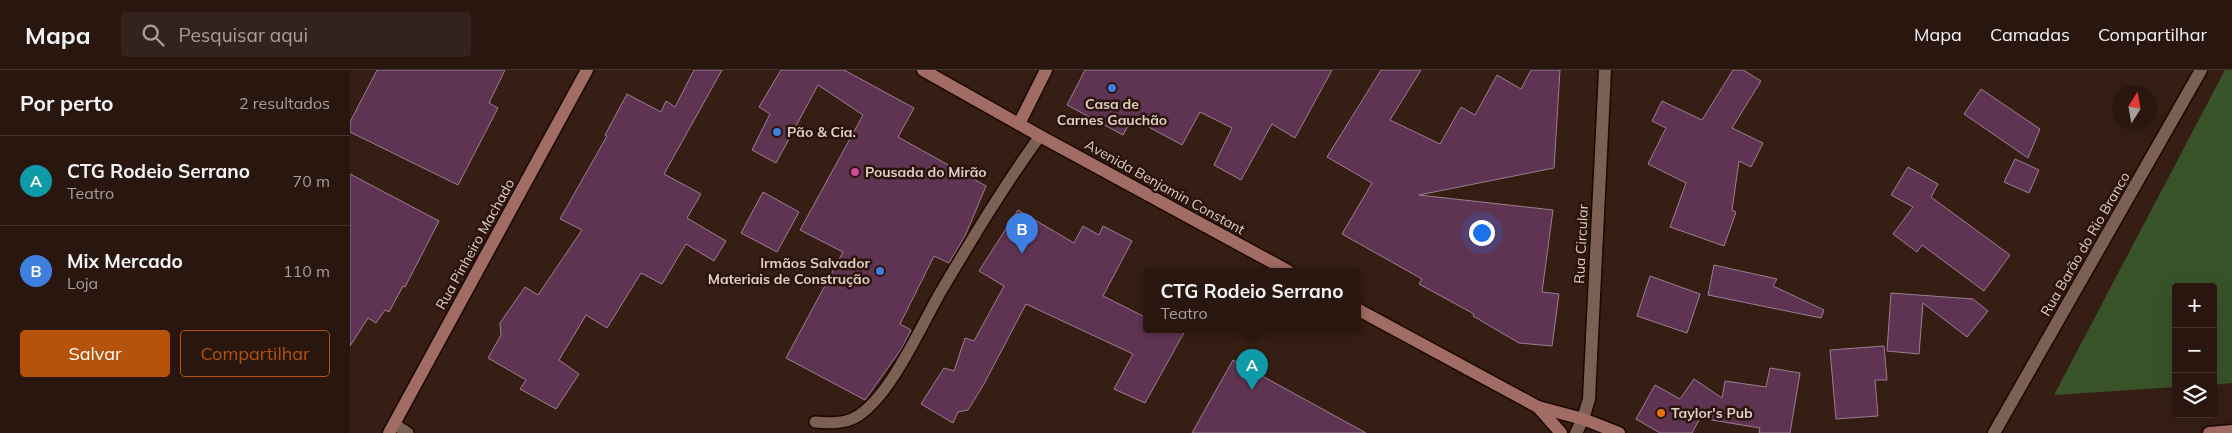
<!DOCTYPE html>
<html lang="pt">
<meta charset="utf-8">
<style>
body{margin:0;font-family:Mulish,sans-serif;background:#34231d;color:#f1f3f6}
.controls{position:absolute;right:15px;bottom:15px;display:grid;overflow:hidden;border-radius:5px;box-shadow:0 5px 20px #0002}
.controls button{width:45px;height:45px;display:grid;place-items:center;padding:0;border:0;border-bottom:1px solid #44352f;background:#28160f;color:#f1f3f6;font:25px sans-serif}
.compass{position:absolute;left:1762px;top:15px;width:45px;height:45px;border-radius:50%;background:#28160f;box-shadow:0 5px 20px #0002;rotate:11deg}
.you{position:absolute;left:1131px;top:162px;width:18px;height:18px;margin:-12px;border:4px solid #fff;border-radius:50%;background:#1a73e8;box-shadow:0 0 0 8px #1a73e833}
.badge{display:grid;place-items:center;width:32px;height:32px;border-radius:50%;background:#b45309;color:#fff;font-size:16px;font-weight:700}
.pin{position:absolute;translate:-50% -41px;filter:drop-shadow(0 1px 2px #0008)}
.pin::after{content:'';position:absolute;top:26px;width:18px;height:15px;background:inherit;clip-path:polygon(0 0,100% 0,50% 100%)}
.popup{position:absolute;left:793px;top:198px;width:218px;height:65px;box-sizing:border-box;display:grid;place-content:center;border-radius:5px;background:#28160f;filter:drop-shadow(0 1px 4px #0005);font-size:16px;white-space:nowrap;color:#a59f9e}
.popup b{font-size:19px;color:#f1f3f6}
.popup::after{content:'';position:absolute;left:50%;top:100%;margin-left:-10px;border:10px solid transparent;border-top-color:#28160f}
.list{margin:0;padding:0;list-style:none}
h2{display:flex;justify-content:space-between;align-items:center;height:65px;margin:0;padding:0 20px;font-size:21px}
h2 small{font-size:16px;font-weight:400;color:#a59f9e}
.list li{display:grid;grid-template-columns:32px 1fr auto;gap:15px;align-items:center;box-sizing:border-box;height:90px;padding:0 20px;border-top:1px solid #44352f}
.list b{display:block;font-size:19px;white-space:nowrap}
.list p{margin:0;font-size:16px;white-space:nowrap;color:#a59f9e}
.list em{font-size:16px;font-style:normal;color:#a59f9e}
.actions{display:flex;gap:10px;padding:15px 20px}
.actions a{flex:1;padding:11px 0;border:1px solid #b45309;border-radius:5px;text-align:center;font-size:18px;color:#b45309}
.actions .main{background:#b45309;color:#fff}
.icon{flex:none;width:28px;height:28px;fill:none;stroke:currentColor;stroke-width:2;stroke-linecap:round;stroke-linejoin:round}
.map{position:relative;flex:none;width:1882px;height:363px;overflow:hidden}
header{display:flex;align-items:center;gap:30px;box-sizing:border-box;height:70px;padding:0 25px;background:#28160f;border-bottom:1px solid #44352f}
header strong{font-size:24px}
nav{display:flex;gap:28px;margin-inline-start:auto;font-size:18px}
.search{width:350px;height:45px;background:#34231d;display:flex;align-items:center;gap:12px;box-sizing:border-box;padding:0 18px;border-radius:5px;color:#a59f9e;font-size:19px}
main{display:flex}
aside{flex:1;background:#28160f}
.map>svg:first-child{display:block}
</style>
<header>
<strong>Mapa</strong>
<div class="search"><svg class="icon" aria-label="search" viewBox="0 0 24 24"><circle cx="10" cy="10" r="6"/><path d="M15 15l6 6"/></svg>Pesquisar aqui</div>
<nav><a>Mapa</a><a>Camadas</a><a>Compartilhar</a></nav>
</header>
<main>
<aside>
<h2>Por perto<small>2 resultados</small></h2>
<ul class="list">
<li><span class="badge" style="background:#0f9aa8">A</span><div><b>CTG Rodeio Serrano</b><p>Teatro</p></div><em>70 m</em></li>
<li><span class="badge" style="background:#3f7fe0">B</span><div><b>Mix Mercado</b><p>Loja</p></div><em>110 m</em></li>
</ul>
<div class="actions"><a class="main">Salvar</a><a>Compartilhar</a></div>
</aside>
<div class="map">
<svg width="1882" height="363" viewBox="0 0 1882 363">
<rect width="100%" height="100%" fill="#361e14"/>
<path fill="#395328" d="M1875 0H1882V313L1863 315V217H1826V317L1704 325Z"/>
<g fill="#5f3453" stroke="#9a7f91">
<path d="M27 0H155L139 33 148 38 108 115 0 62V52Z"/>
<path d="M344 0H372L314 104 351 124 337 148 376 171 364 191 336 174 312 214 291 203 257 258 236 245 209 290 229 304 206 339 170 319 176 310 138 288 151 265 150 253 175 217 188 225 232 160 210 149 257 66 255 65 277 24 311 42 316 31 325 37Z"/>
<path d="M431 0H494L564 38 548 67 636 116 615 166 599 193 584 186 550 254 561 260 552 278 515 330 436 288 493 182 450 160 513 45 468 15 426 93 402 80 420 44 409 37Z"/>
<path d="M735 0H982L945 68 922 54 891 110 864 95 882 58 850 42 832 75 782 48 773 65 717 35Z"/>
<path d="M1031 0H1071L1040 50 1090 74 1111 37 1125 45 1147 5 1171 19 1181 0H1210L1204 98 1069 125 1203 140 1192 222 1209 224 1202 276 1169 273 1123 246 1124 244 1069 214 1072 209 992 164 1022 113 977 87Z"/>
<path d="M1383 0H1393L1411 11 1382 58 1413 73 1401 97 1389 91 1382 140 1386 142 1374 176 1320 157 1336 113 1298 94 1316 58 1302 51 1312 31 1352 50Z"/>
<path d="M1631 19 1690 59 1678 88 1614 44Z"/>
<path d="M1665 89 1689 100 1679 123 1654 112Z"/>
<path d="M1558 97 1588 114 1581 127 1660 185 1634 221 1572 175 1567 182 1543 164 1563 137 1541 125Z"/>
<path d="M0 104 89 151 55 217 53 216 39 242 35 240 26 253 18 248 0 276Z"/>
<path d="M413 122 449 142 427 182 391 163Z"/>
<path d="M668 140 724 173 733 156 749 165 753 156 782 171 753 226 797 248V259H836L795 333 764 319 783 284 676 234 634 314 618 340 608 342 603 353 571 334 594 298 604 301 615 268 624 271 654 216 629 201Z"/>
<path d="M1364 195 1427 209 1423 216 1474 240 1471 248 1358 225Z"/>
<path d="M1300 206 1350 224 1337 263 1287 246Z"/>
<path d="M1541 223 1623 229 1638 241 1617 267 1573 233 1569 284 1537 281Z"/>
<path d="M1534 276 1537 310H1525L1528 346 1486 349 1480 280Z"/>
<path d="M883 290 1016 363H842Z"/>
<path d="M1420 298 1450 303 1440 363H1409L1410 358 1350 348 1342 363H1310L1286 349 1305 315 1330 329 1344 309 1372 328 1375 311 1416 317Z"/>
</g>
<g fill="none" stroke-linecap="round" stroke-linejoin="round">
<g stroke="#1c0701" stroke-width="14">
<g id="lane">
<path d="M465 352C478 353 494 354 506 347 540 327 570 258 590 223 622 169 653 117 690 66"/>
<path d="M44 354 58 363"/>
</g>
</g>
<g stroke="#1c0701" stroke-width="15">
<g id="street">
<path d="M1226 363 1233 349 1239 329 1255 0"/>
<path d="M1644 363 1851 0"/>
</g>
</g>
<g stroke="#1c0701" stroke-width="15">
<g id="secondary">
<path d="M573 0 690 66 938 201"/>
<path d="M669 54 696 0"/>
<path d="M1007 239 1188 337 1233 349 1269 363"/>
<path d="M1188 337 1211 363"/>
<path d="M39 363 237 0"/>
<path d="M1859 363 1882 361"/>
</g>
</g>
<use href="#lane" stroke="#7c6054" stroke-width="11"/>
<use href="#street" stroke="#7c6054" stroke-width="12"/>
<use href="#secondary" stroke="#a16c64" stroke-width="12"/>
</g>
<g fill="#3f7fe0" stroke="#2b140b" stroke-width="2">
<circle cx="762" cy="18" r="5"/>
<circle cx="427" cy="62" r="5"/>
<circle cx="530" cy="201" r="5"/>
</g>
<circle fill="#d1479c" stroke="#2b140b" stroke-width="2" cx="505" cy="102" r="5"/>
<circle fill="#e8710a" stroke="#2b140b" stroke-width="2" cx="1311" cy="343" r="5"/>
<g text-anchor="middle" stroke-width="5" stroke-linejoin="round" paint-order="stroke">
<g font-size="14" font-weight="bold" fill="#decec7" stroke="#2b140b" text-anchor="start">
<text x="762" y="39" text-anchor="middle">Casa de<tspan x="762" dy="16">Carnes Gauchão</tspan></text>
<text x="437" y="67">Pão &amp; Cia.</text>
<text x="515" y="107">Pousada do Mirão</text>
<text x="520" y="198" text-anchor="end">Irmãos Salvador<tspan x="520" dy="16">Materiais de Construção</tspan></text>
<text x="1321" y="348">Taylor's Pub</text>
</g>
<g font-size="14" fill="#decec7" stroke="#2b140b">
<text transform="translate(815 117) rotate(29)" y="5">Avenida Benjamin Constant</text>
<text transform="translate(125 174) rotate(-61)" y="5">Rua Pinheiro Machado</text>
<text transform="translate(1231 174) rotate(-87)" y="5">Rua Circular</text>
<text transform="translate(1735 174) rotate(-60)" y="5">Rua Barão do Rio Branco</text>
</g>
</g>
</svg>
<div class="controls">
<button>+</button>
<button>−</button>
<button><svg class="icon" aria-label="layers" viewBox="0 0 24 24"><path d="M12 4l9 5-9 5-9-5zM3 14l9 5 9-5"/></svg></button>
</div>
<svg class="compass" viewBox="-18 -18 36 36"><path d="M0-13l5 13h-10z" fill="#e53935"/><path d="M0 13l5-13h-10z" fill="#a59f9e"/></svg>
<div class="you"></div>
<div class="pin badge" style="left:902px;top:320px;background:#0f9aa8">A</div>
<div class="popup"><b>CTG Rodeio Serrano</b>Teatro</div>
<div class="pin badge" style="left:672px;top:184px;background:#3f7fe0">B</div>
</div>
</main>
